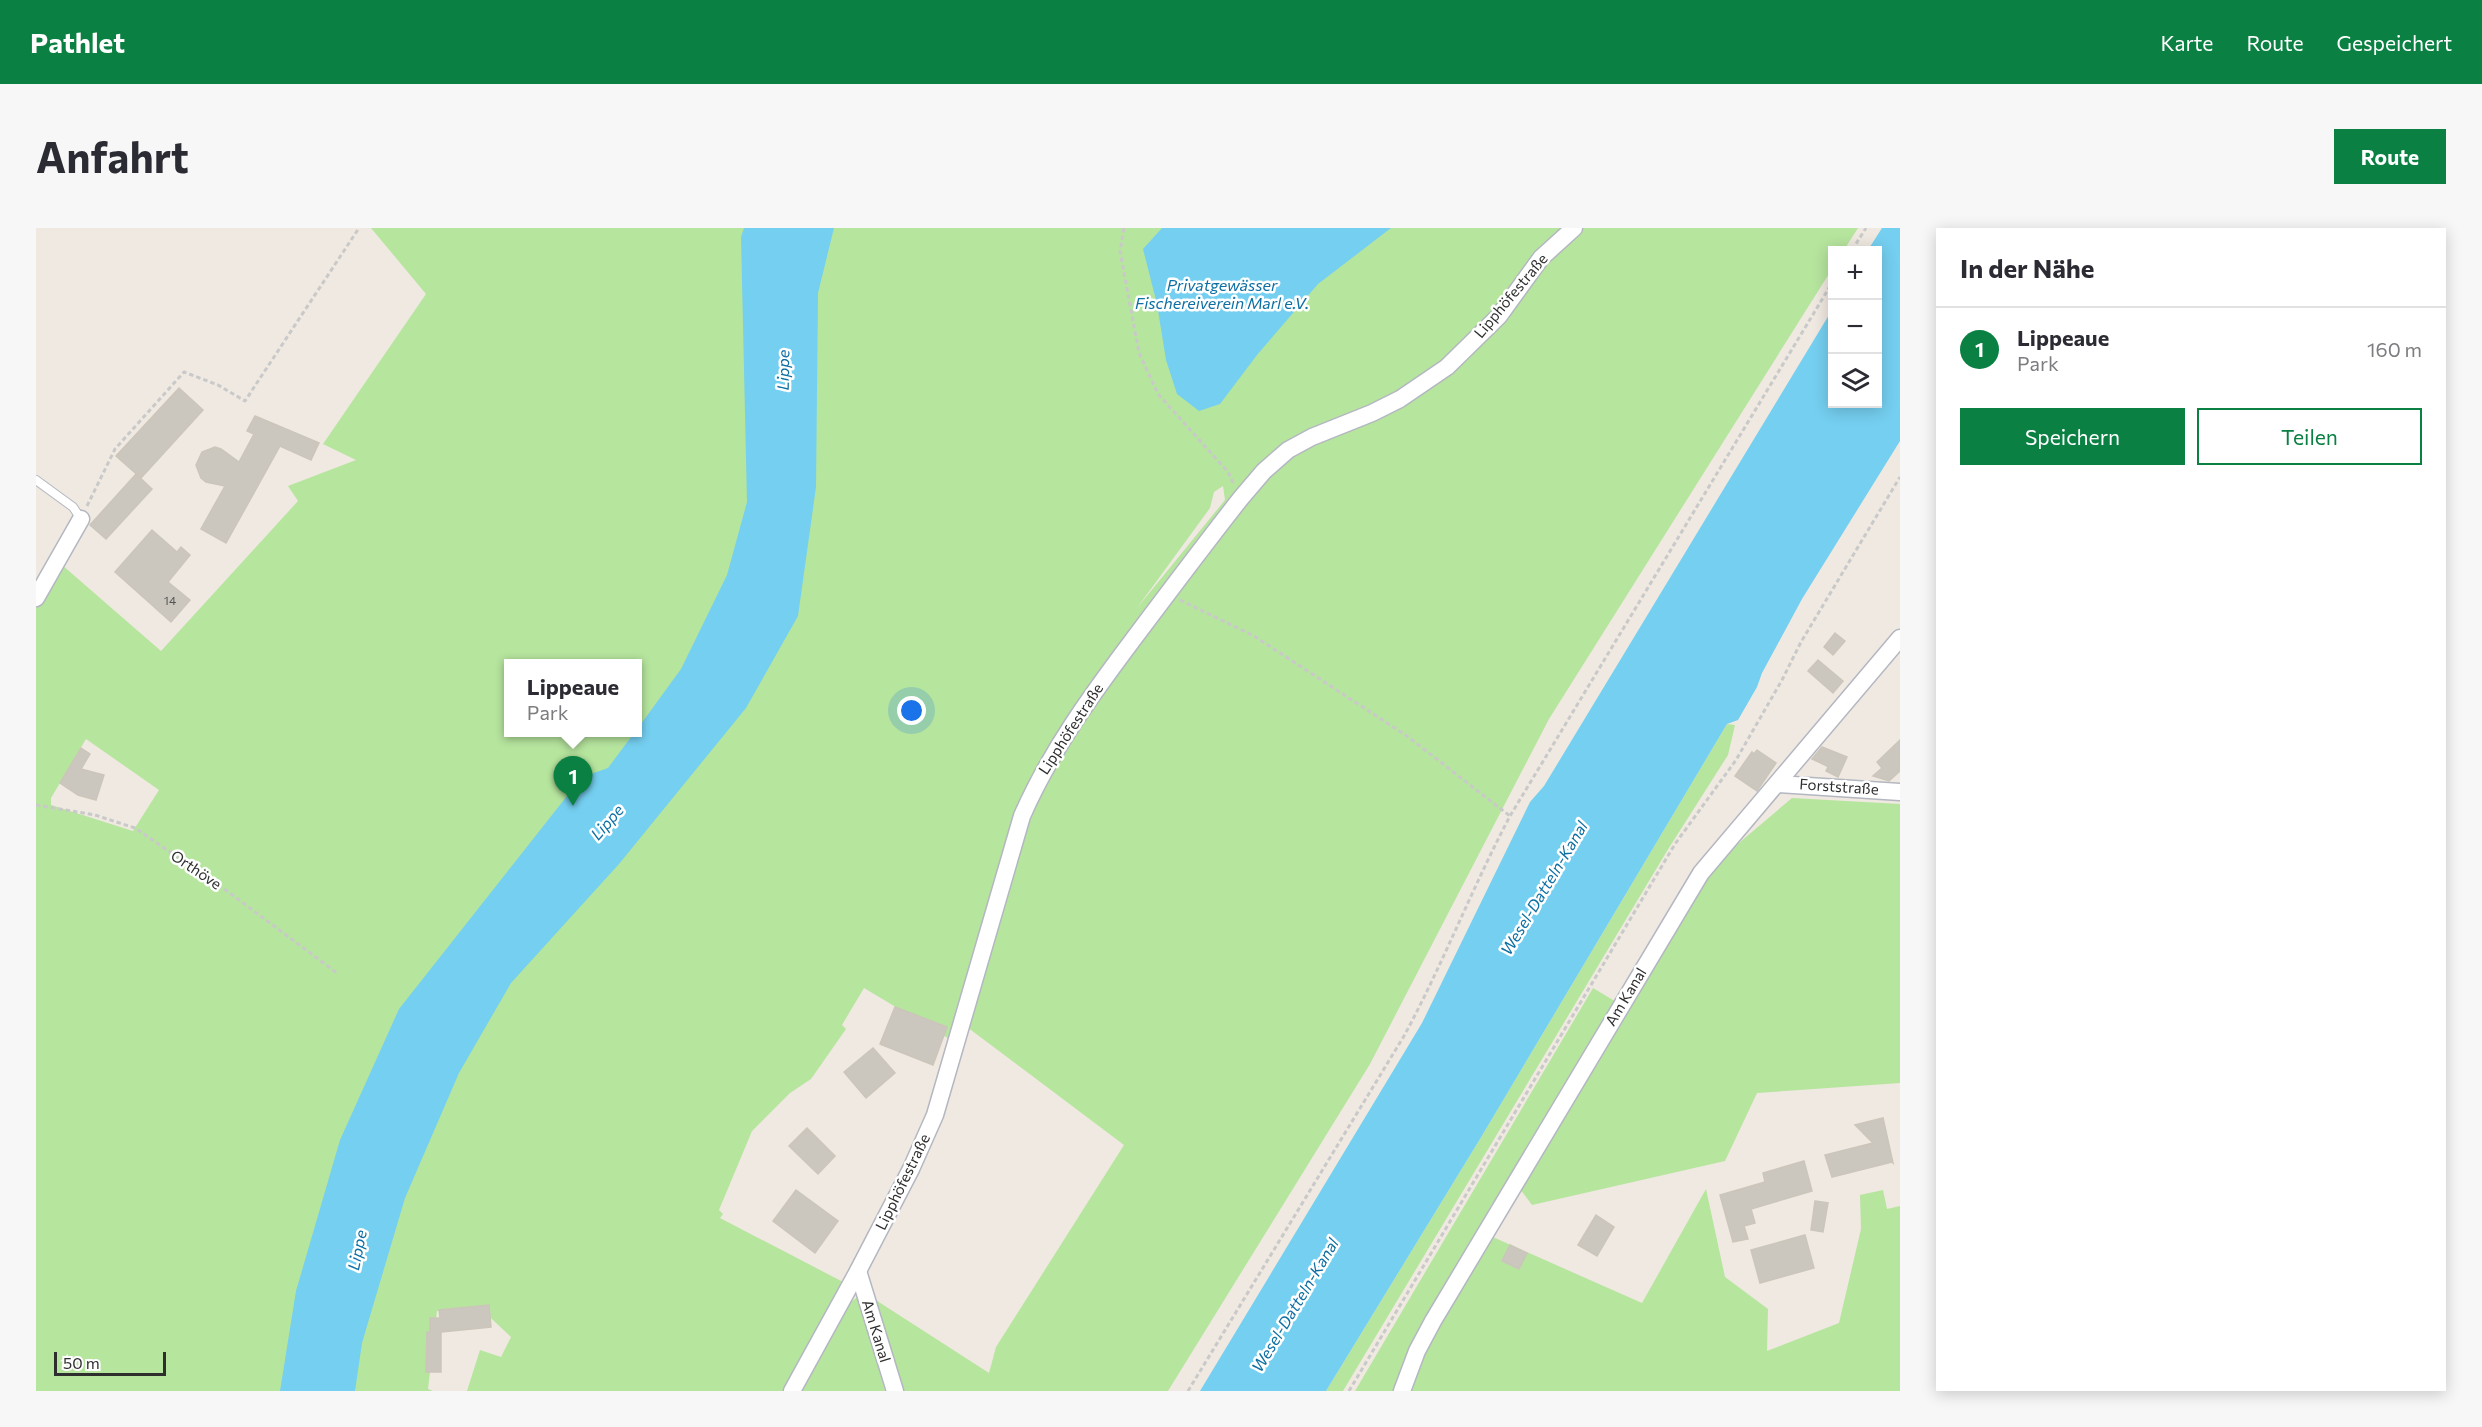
<!DOCTYPE html>
<html lang="de">
<meta charset="utf-8">
<style>
body{margin:0;font-family:Commissioner,sans-serif;background:#f7f7f7;color:#2b2b33}
.controls{position:absolute;right:18px;top:18px;display:grid;overflow:hidden;border-radius:0px;box-shadow:0 3px 15px #0003}
.controls button{width:54px;height:54px;display:grid;place-items:center;padding:0;border:0;border-bottom:2px solid #e1e1e2;background:#fff;color:#2b2b33;font:30px sans-serif}
.scale{position:absolute;left:18px;bottom:15px;width:112px;box-sizing:border-box;padding-left:6px;border:3px solid #2e2e2e;border-top:0;font-size:16px;line-height:21px;white-space:nowrap;color:#2e2e2e;-webkit-text-stroke:4px #fff;paint-order:stroke}
.you{position:absolute;left:876px;top:483px;width:21px;height:21px;margin:-15px;border:4px solid #fff;border-radius:50%;background:#1a73e8;box-shadow:0 0 0 9px #1a73e833}
.badge{display:grid;place-items:center;width:39px;height:39px;border-radius:50%;background:#0b8043;color:#fff;font-size:20px;font-weight:700}
.pin{position:absolute;translate:-50% -50px;filter:drop-shadow(0 2px 3px #0008)}
.pin::after{content:'';position:absolute;top:32px;width:21px;height:18px;background:inherit;clip-path:polygon(0 0,100% 0,50% 100%)}
.popup{position:absolute;left:468px;top:431px;width:138px;height:78px;box-sizing:border-box;display:grid;place-content:center;border-radius:0px;background:#fff;filter:drop-shadow(0 2px 4px #0005);font-size:20px;white-space:nowrap;color:#7c7c81}
.popup b{font-size:22px;color:#2b2b33}
.popup::after{content:'';position:absolute;left:50%;top:100%;margin-left:-12px;border:12px solid transparent;border-top-color:#fff}
.list{margin:0;padding:0;list-style:none}
h2{display:flex;justify-content:space-between;align-items:center;height:78px;margin:0;padding:0 24px;font-size:26px}
h2 small{font-size:20px;font-weight:400;color:#7c7c81}
.list li{display:grid;grid-template-columns:39px 1fr auto;gap:18px;align-items:center;box-sizing:border-box;height:84px;padding:0 24px;border-top:2px solid #e1e1e2}
.list b{display:block;font-size:22px;white-space:nowrap}
.list p{margin:0;font-size:20px;white-space:nowrap;color:#7c7c81}
.list em{font-size:20px;font-style:normal;color:#7c7c81}
.actions{display:flex;gap:12px;padding:18px 24px}
.actions a{flex:1;padding:14px 0;border:2px solid #0b8043;border-radius:0px;text-align:center;font-size:21px;color:#0b8043}
.actions .main{background:#0b8043;color:#fff}
.icon{flex:none;width:33px;height:33px;fill:none;stroke:currentColor;stroke-width:2;stroke-linecap:round;stroke-linejoin:round}
.map{position:relative;flex:none;width:1864px;height:1163px;overflow:hidden;border-radius:0px}
header{display:flex;align-items:center;gap:36px;box-sizing:border-box;height:84px;padding:0 30px;background:#0b8043;color:#fff}
header strong{font-size:28px}
nav{display:flex;gap:33px;margin-inline-start:auto;font-size:21px}
.intro{display:flex;align-items:center;justify-content:space-between;box-sizing:border-box;height:144px;padding:0 36px}
h1{margin:0;font-size:42px}
.button{padding:15px 27px;border-radius:0px;background:#0b8043;color:#fff;font-size:21px;font-weight:700}
main{display:flex;gap:36px;padding:0 36px}
aside{flex:1;background:#fff;border-radius:0px;box-shadow:0 3px 15px #0003}
.map>svg:first-child{display:block}
</style>
<header>
<strong>Pathlet</strong>
<nav><a>Karte</a><a>Route</a><a>Gespeichert</a></nav>
</header>
<div class="intro"><h1>Anfahrt</h1><a class="button">Route</a></div>
<main>
<div class="map">
<svg width="1864" height="1163" viewBox="0 0 1864 1163">
<rect width="100%" height="100%" fill="#efe9e1"/>
<g fill="#b6e59e" fill-rule="evenodd">
<path d="M335 0H1525L1506 19 1508 21 1432 114 1361 166 1255 213 1025 499 915 812 828 760 806 797 810 801 775 851 754 865 716 903 683 982 687 986 684 990 809 1055 749 1163H431L444 1122 465 1129 475 1109 444 1080 401 1083 392 1161 397 1163H0V380L26 337 125 423 262 273 252 258 320 232 287 216 390 66ZM1187 258 1189 272 1101 380 1174 280 1178 264ZM472 436H602V504H472ZM50 511 123 562 97 603 15 577V570Z"/>
<path d="M1546 0H1822L1808 22H1796V41L1513 491 1334 836 1132 1163H864L835 1069 953 1145 960 1119 1088 917 931 799 992 587 1023 522 1140 361 1249 229 1376 169 1517 27Z"/>
<path d="M1691 496 1699 497 1692 527 1631 623 1307 1163H1290L1444 911Z"/>
<path d="M1756 570 1864 576V855L1721 865 1689 933 1496 977 1484 961 1649 682 1684 631Z"/>
<path d="M1557 760 1582 775 1462 977 1456 976 1369 1130 1359 1163H1319Z"/>
<path d="M1670 961 1689 1049 1732 1081 1731 1123 1803 1095 1825 1001 1824 967 1847 962 1851 981 1864 978V1163H1368L1450 1006 1606 1075Z"/>
<path d="M823 1068 849 1163H762L808 1079Z"/>
</g>
<g fill="#75cff0">
<path d="M708 0H798L782 65 780 259 762 388 710 480 583 636 475 755 423 845 369 970 326 1115 319 1163H244L260 1063 304 912 363 781 546 549 572 540 598 505 602 504V500L645 441 691 347 711 274 705 9Z"/>
<path d="M1126 0H1355L1282 56 1221 127 1184 176 1163 183 1141 166 1130 132 1121 76 1107 21Z"/>
<path d="M1846 0H1864V213L1766 371 1726 445 1721 459 1702 492 1691 496 1444 911 1290 1163H1164L1386 795 1494 574 1508 558 1796 82V176H1842V22H1832Z"/>
</g>
<g fill="#cbc7bf" stroke="#cbc5ba" stroke-width="1.5">
<path d="M143 160 167 182 105 250 80 228Z"/>
<path d="M219 188 283 215 275 232 244 218 190 315 165 301 189 258 170 254 165 250 160 237 166 224 179 219 185 221 203 234 218 206 211 203Z"/>
<path d="M100 246 116 261 70 311 54 297Z"/>
<path d="M116 302 141 324 145 319 154 327 132 354 154 372 135 394 79 344Z"/>
<path d="M1799 405 1809 413 1797 427 1788 419Z"/>
<path d="M1782 432 1807 453 1797 465 1772 443Z"/>
<path d="M1864 512V543L1853 553 1837 548 1846 540 1841 534Z"/>
<path d="M1786 519 1811 529 1802 549 1790 543 1792 539 1789 537 1776 531Z"/>
<path d="M45 520 54 526 45 541 68 547 60 572 42 567 24 555Z"/>
<path d="M1721 522 1740 535 1721 563 1699 548 1716 524 1718 526Z"/>
<path d="M859 779 911 799 897 837 844 816Z"/>
<path d="M837 820 859 845 830 870 808 844Z"/>
<path d="M1847 890 1857 935 1856 934 1796 949 1789 927 1837 915 1819 897Z"/>
<path d="M771 900 799 928 782 946 753 918Z"/>
<path d="M1768 933 1776 963 1715 981 1719 995 1708 998 1712 1011 1697 1014 1684 967 1729 954 1727 945Z"/>
<path d="M760 962 802 993 779 1025 737 993Z"/>
<path d="M1779 973 1792 975 1787 1004 1775 1002Z"/>
<path d="M1560 987 1578 999 1561 1028 1542 1017Z"/>
<path d="M1769 1007 1778 1040 1724 1055 1715 1022Z"/>
<path d="M1474 1017 1491 1025 1483 1041 1466 1033Z"/>
<path d="M453 1077 455 1099 405 1104V1144H390L391 1104H394V1090H404L403 1082Z"/>
</g>
<g fill="none" stroke-linecap="round" stroke-linejoin="round">
<g stroke="#b4b7c1" stroke-width="10">
<path id="lane" d="M0 252 37 279 45 291"/>
</g>
<g stroke="#b4b7c1" stroke-width="19">
<g id="street">
<path d="M0 370 45 291"/>
<path d="M1741 556 1864 564"/>
<path d="M822 1043 859 1163"/>
<path d="M756 1163 822 1043 875 941 899 887 986 588C1014 524 1054 469 1096 413 1132 365 1168 317 1205 270L1228 243 1252 222 1276 209 1336 185 1364 171 1411 139 1463 88 1505 30 1538 0"/>
<path d="M1366 1163 1381 1123 1397 1093 1665 645 1864 410"/>
</g>
</g>
<g stroke="#c9c9c9" stroke-width="3" stroke-dasharray="4.5 3" stroke-linecap="butt">
<path d="M1088 0 1084 23 1103 125 1122 166 1192 244 1197 255"/>
<path d="M1816 22 1830 0"/>
<path d="M51 278 79 221 148 144 182 157 209 173 323 0"/>
<path d="M1144 372 1218 408 1371 508 1474 588"/>
<path d="M0 577 59 587 99 600 187 660 301 745"/>
<path d="M1152 1163 1368 808C1407 736 1436 660 1474 588L1796 55"/>
<path d="M1313 1163 1639 616 1700 532 1746 452 1765 414 1864 249"/>
</g>
<use href="#lane" stroke="#fff" stroke-width="8"/>
<use href="#street" stroke="#fff" stroke-width="16"/>
</g>
<g text-anchor="middle" stroke-width="5" stroke-linejoin="round" paint-order="stroke">
<g font-size="12" fill="#555452">
<text x="134" y="377">14</text>
</g>
<g font-size="15" fill="#2e2e2e" stroke="#fff">
<text transform="translate(1475 68) rotate(-50)" y="5">Lipphöfestraße</text>
<text transform="translate(1035 501) rotate(-57)" y="5">Lipphöfestraße</text>
<text transform="translate(1803 559) rotate(4)" y="5">Forststraße</text>
<text transform="translate(160 642) rotate(34)" y="5">Orthöve</text>
<text transform="translate(1590 769) rotate(-59)" y="5">Am Kanal</text>
<text transform="translate(867 954) rotate(-64)" y="5">Lipphöfestraße</text>
<text transform="translate(840 1103) rotate(73)" y="5">Am Kanal</text>
</g>
<g font-size="16" font-style="italic" fill="#0d6fa3" stroke="#fff">
<text x="1186" y="63">Privatgewässer<tspan x="1186" dy="18">Fischereiverein Marl e.V.</tspan></text>
<text transform="translate(747 142) rotate(-89)" y="6">Lippe</text>
<text transform="translate(571 594) rotate(-49)" y="6">Lippe</text>
<text transform="translate(1508 660) rotate(-59)" y="6">Wesel-Datteln-Kanal</text>
<text transform="translate(321 1022) rotate(-78)" y="6">Lippe</text>
<text transform="translate(1259 1077) rotate(-59)" y="6">Wesel-Datteln-Kanal</text>
</g>
</g>
</svg>
<div class="controls">
<button>+</button>
<button>−</button>
<button><svg class="icon" aria-label="layers" viewBox="0 0 24 24"><path d="M12 4l9 5-9 5-9-5zM3 14l9 5 9-5"/></svg></button>
</div>
<div class="scale">50 m</div>
<div class="you"></div>
<div class="pin badge" style="left:537px;top:578px">1</div>
<div class="popup"><b>Lippeaue</b>Park</div>
</div>
<aside>
<h2>In der Nähe<small></small></h2>
<ul class="list">
<li><span class="badge">1</span><div><b>Lippeaue</b><p>Park</p></div><em>160 m</em></li>
</ul>
<div class="actions"><a class="main">Speichern</a><a>Teilen</a></div>
</aside>
</main>
